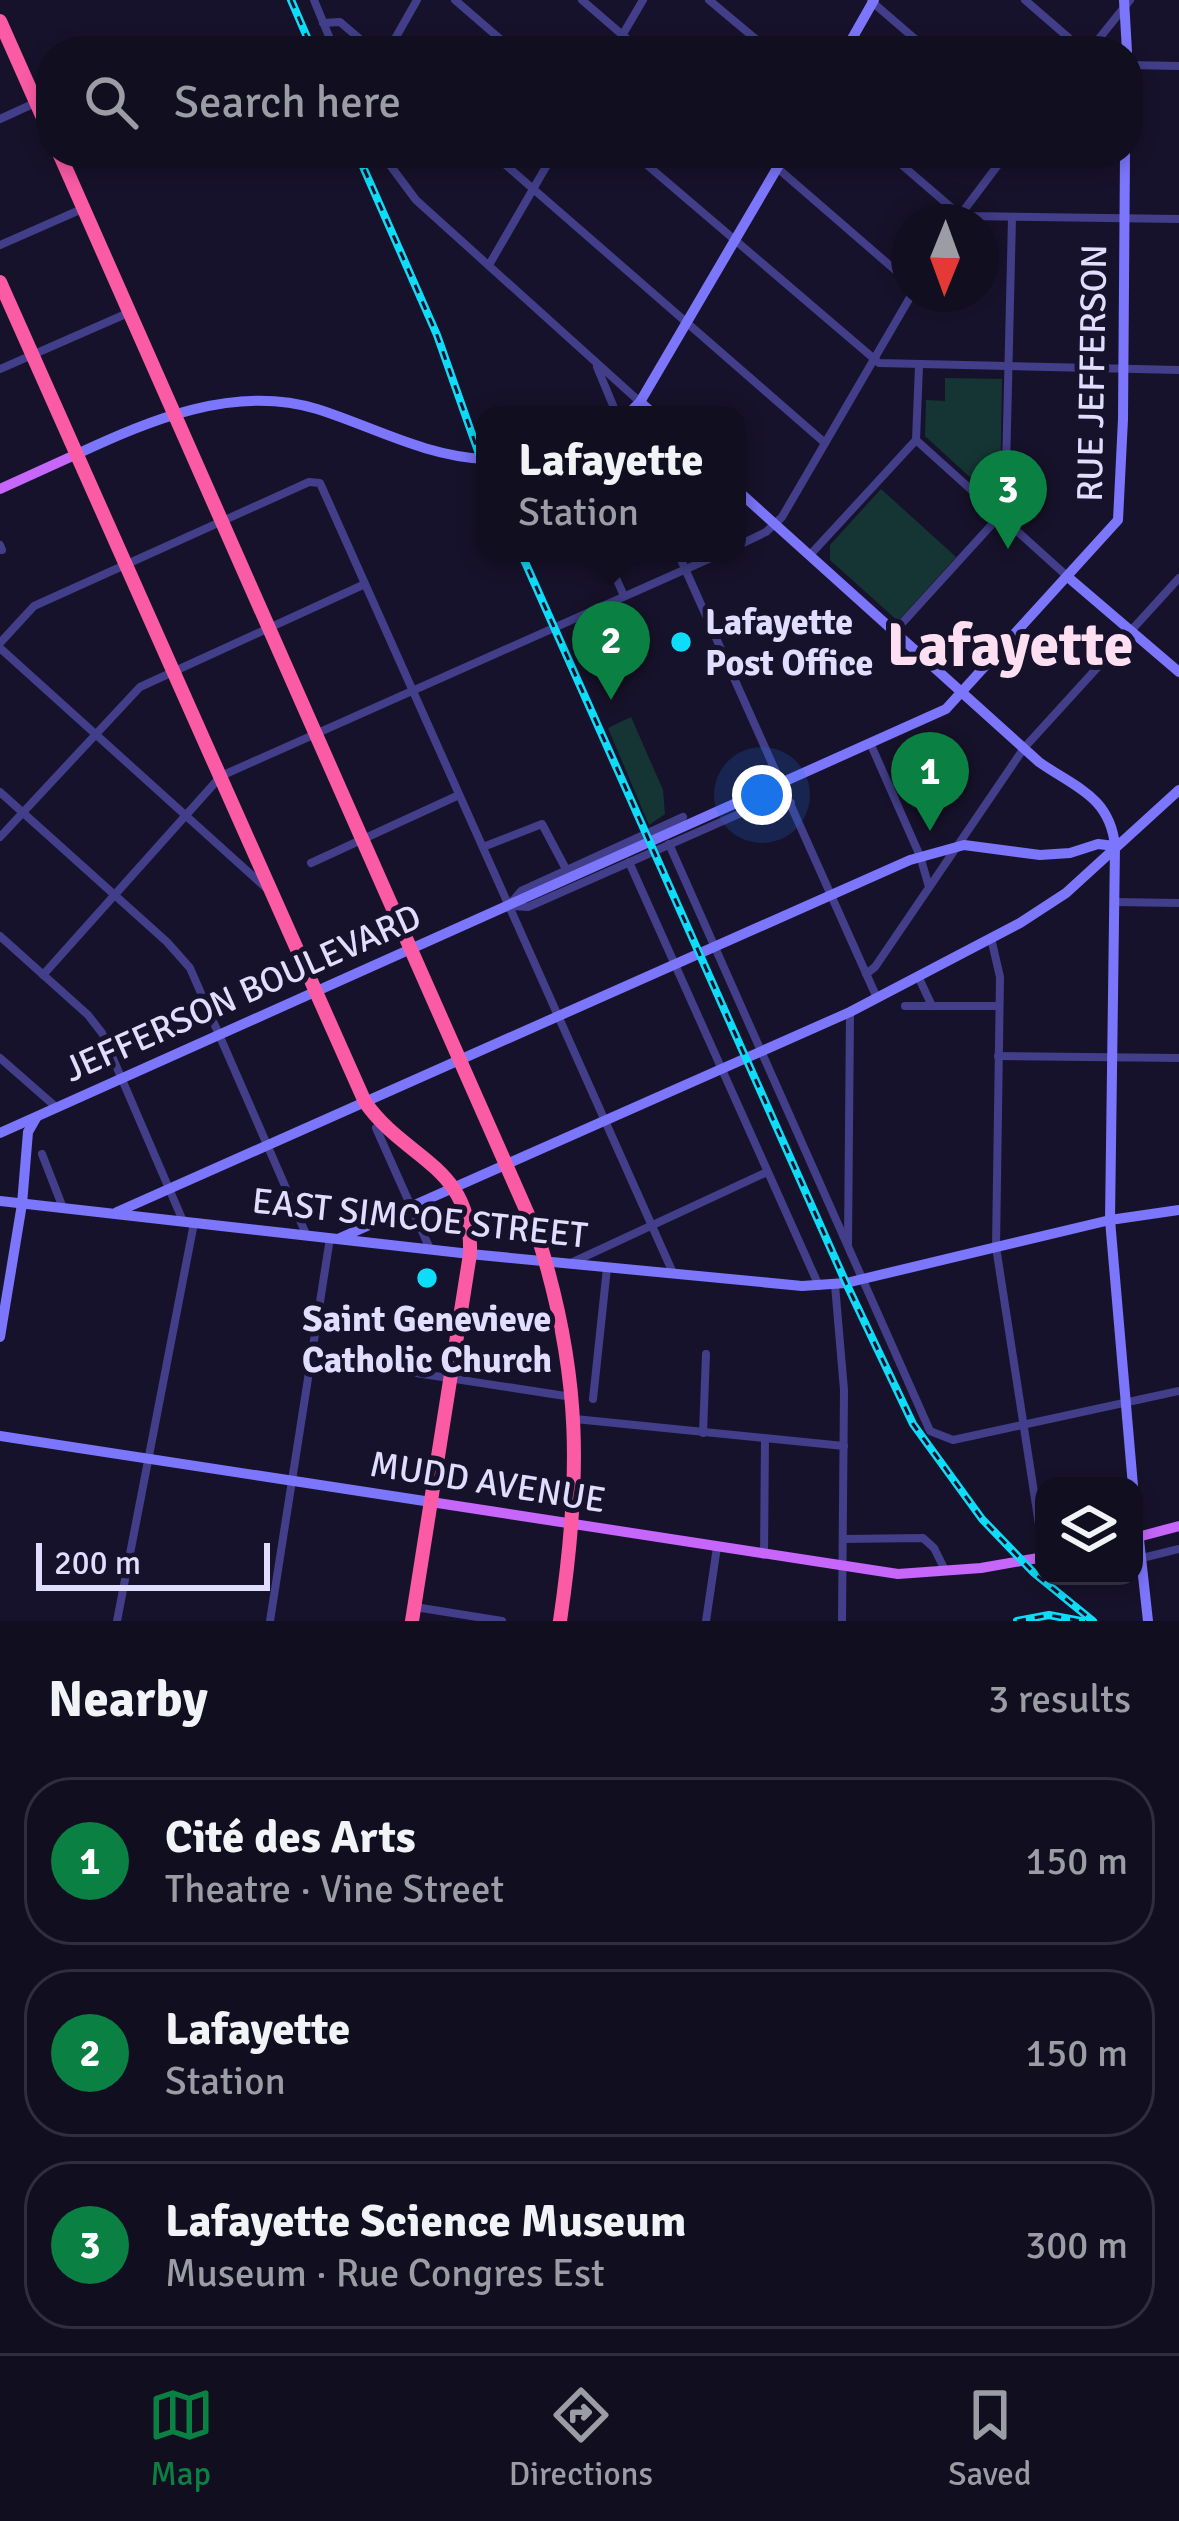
<!DOCTYPE html>
<meta charset="utf-8">
<style>
body{margin:0;font-family:Signika,sans-serif;background:#1a1729;color:#f1f3f6}
.controls{position:absolute;right:36px;bottom:36px;display:grid;overflow:hidden;border-radius:24px;box-shadow:0 6px 18px #0003}
.controls button{width:108px;height:108px;display:grid;place-items:center;padding:0;border:0;border-bottom:3px solid #302e3e;background:#110e20;color:#f1f3f6;font:60px sans-serif}
.compass{position:absolute;left:891px;top:204px;width:108px;height:108px;border-radius:50%;background:#110e20;box-shadow:0 6px 18px #0003;rotate:181deg}
.scale{position:absolute;left:36px;bottom:30px;width:234px;box-sizing:border-box;padding-left:12px;border:6px solid #e1ddfe;border-top:0;font-size:33px;line-height:42px;white-space:nowrap;color:#e1ddfe;-webkit-text-stroke:9px #17122b;paint-order:stroke}
.you{position:absolute;left:762px;top:795px;width:42px;height:42px;margin:-30px;border:9px solid #fff;border-radius:50%;background:#1a73e8;box-shadow:0 0 0 18px #1a73e833}
.badge{display:grid;place-items:center;width:78px;height:78px;border-radius:50%;background:#0b8043;color:#fff;font-size:39px;font-weight:700}
.pin{position:absolute;translate:-50% -99px;filter:drop-shadow(0 3px 6px #0008)}
.pin::after{content:'';position:absolute;top:63px;width:42px;height:36px;background:inherit;clip-path:polygon(0 0,100% 0,50% 100%)}
.popup{position:absolute;left:476px;top:406px;width:270px;height:156px;box-sizing:border-box;display:grid;place-content:center;border-radius:24px;background:#110e20;filter:drop-shadow(0 3px 9px #0005);font-size:39px;white-space:nowrap;color:#9c9ca5}
.popup b{font-size:45px;color:#f1f3f6}
.popup::after{content:'';position:absolute;left:50%;top:100%;margin-left:-24px;border:24px solid transparent;border-top-color:#110e20}
.list{margin:0;padding:0;list-style:none}
h2{display:flex;justify-content:space-between;align-items:center;height:156px;margin:0;padding:0 48px;font-size:51px}
h2 small{font-size:39px;font-weight:400;color:#9c9ca5}
.list li{display:grid;grid-template-columns:78px 1fr auto;gap:36px;align-items:center;box-sizing:border-box;height:168px;margin:0 24px 24px;padding:0 24px;border:3px solid #302e3e;border-radius:48px}
.list b{display:block;font-size:45px;white-space:nowrap}
.list p{margin:0;font-size:39px;white-space:nowrap;color:#9c9ca5}
.list em{font-size:39px;font-style:normal;color:#9c9ca5}
.icon{flex:none;width:66px;height:66px;fill:none;stroke:currentColor;stroke-width:2;stroke-linecap:round;stroke-linejoin:round}
.map{position:relative;flex:none;width:1179px;height:1621px;overflow:hidden}
.search{position:absolute;background:#110e20;box-shadow:0 6px 18px #0003;left:36px;right:36px;top:36px;height:132px;display:flex;align-items:center;gap:30px;box-sizing:border-box;padding:0 42px;border-radius:48px;color:#9c9ca5;font-size:45px}
.sheet{height:732px;background:#110e20}
nav{display:flex;justify-content:space-around;align-items:center;box-sizing:border-box;height:168px;border-top:3px solid #302e3e;background:#110e20;font-size:33px;color:#9c9ca5}
nav a{display:grid;justify-items:center;gap:6px}
nav .on{color:#0b8043}
.map>svg:first-child{display:block}
</style>
<div class="map">
<svg width="1179" height="1621" viewBox="0 0 1179 1621">
<rect width="100%" height="100%" fill="#17122b"/>
<g fill="#153534">
<path d="M945 378 1002 379 1000 498 995 500 925 436 926 400 945 401Z"/>
<path d="M881 489 956 557 898 621 830 560V545Z"/>
<path d="M631 717 663 790 665 814 649 825 608 728Z"/>
</g>
<g fill="none" stroke-linecap="round" stroke-linejoin="round">
<g stroke="#423e89" stroke-width="8">
<path d="M314 0 335 51"/>
<path d="M455 0 514 51"/>
<path d="M582 0 641 51"/>
<path d="M709 0 770 51"/>
<path d="M1025 0 1084 51"/>
<path d="M871 1 929 51"/>
<path d="M323 23 340 22 374 51"/>
<path d="M388 51 417 0"/>
<path d="M613 51 643 0"/>
<path d="M1089 51 1130 0"/>
<path d="M1128 65 1179 66"/>
<path d="M0 119 35 103"/>
<path d="M381 153 416 200 640 402"/>
<path d="M492 153 825 443"/>
<path d="M633 153 879 363 1179 370"/>
<path d="M760 153 909 282"/>
<path d="M888 153 953 209 968 216 1179 219"/>
<path d="M955 222 1007 153"/>
<path d="M0 245 82 209"/>
<path d="M489 265 554 153"/>
<path d="M597 367 617 415"/>
<path d="M0 369 128 313"/>
<path d="M916 440 1068 577"/>
<path d="M0 545 2 550"/>
<path d="M737 546 766 532 782 517 912 294"/>
<path d="M605 553 624 596"/>
<path d="M678 553 877 998"/>
<path d="M810 555 916 440 919 366"/>
<path d="M894 632 1005 510 1012 218"/>
<path d="M0 643 34 606 309 482 320 483 673 1273"/>
<path d="M0 648 265 887"/>
<path d="M871 745 920 856 929 887"/>
<path d="M0 792 167 942 190 968 306 1234"/>
<path d="M0 837 140 687 365 584"/>
<path d="M669 844 930 1431 953 1440 1179 1391"/>
<path d="M483 847 542 824 567 871"/>
<path d="M629 862 819 1286"/>
<path d="M311 863 459 795"/>
<path d="M1114 902 1179 903"/>
<path d="M510 904 521 891 683 817"/>
<path d="M511 906 528 907 764 803H791"/>
<path d="M0 936 88 1015 102 1033 183 1221"/>
<path d="M991 938 1000 977 996 1247 1044 1557"/>
<path d="M866 974 875 967 1024 748 1179 578"/>
<path d="M43 975 221 776 722 553"/>
<path d="M918 976 932 1006"/>
<path d="M905 1006H999"/>
<path d="M998 1056 1179 1058"/>
<path d="M0 1058 56 1107"/>
<path d="M376 1128 430 1249"/>
<path d="M42 1154 63 1208"/>
<path d="M848 1244 850 1013"/>
<path d="M573 1262 767 1172"/>
<path d="M835 1285 844 1390 842 1621"/>
<path d="M312 1357 572 1397"/>
<path d="M593 1399 607 1268"/>
<path d="M575 1419 844 1446"/>
<path d="M703 1433 706 1354"/>
<path d="M843 1539 923 1538 934 1548 945 1570"/>
<path d="M764 1555 765 1439"/>
<path d="M1134 1560 1179 1549"/>
<path d="M415 1607 502 1621"/>
<path d="M117 1621 194 1223"/>
<path d="M270 1621 330 1238"/>
<path d="M706 1621 717 1547"/>
</g>
<g stroke="#7c76fc" stroke-width="10">
<path d="M1124 0 1127 51"/>
<path d="M845 51 874 0"/>
<path d="M640 402 655 415"/>
<path d="M627 415 640 402 786 153"/>
<path d="M77 454C150 420 235 384 317 409 374 427 424 456 485 459"/>
<path d="M737 490 1039 762C1074 787 1110 796 1115 846L1110 1220 1133 1486"/>
<path d="M1069 578 1179 672"/>
<path d="M0 1133 946 709 1118 520 1123 419 1125 153"/>
<path d="M0 1201 470 1254 802 1286 846 1283 1110 1220 1179 1210"/>
<path d="M117 1212 910 860 964 845 1040 855 1070 853 1098 844 1115 846"/>
<path d="M340 1238 850 1012 1020 923 1066 893 1179 790"/>
<path d="M0 1337 22 1204 28 1132 36 1118"/>
<path d="M0 1436 431 1502"/>
<path d="M1134 1494 1148 1621"/>
</g>
<g stroke="#c666fb" stroke-width="10">
<path d="M0 489 77 454"/>
<path d="M431 1502 898 1574 981 1568 1044 1557"/>
<path d="M1134 1538 1179 1526"/>
</g>
<g stroke="#fb5ba5" stroke-width="14">
<path d="M0 21 51 136"/>
<path d="M59 153 538 1237C582 1376 581 1479 560 1621"/>
<path d="M0 282 365 1102C406 1161 473 1165 470 1254L412 1621"/>
</g>
<g stroke="#0eddf9" stroke-width="8">
<g id="rail">
<path d="M291 0 313 51"/>
<path d="M357 153 437 335 485 471"/>
<path d="M521 553 846 1283 913 1424 982 1519 1034 1573 1093 1621"/>
<path d="M1017 1621 1049 1615 1081 1621"/>
</g>
</g>
<use href="#rail" stroke="#17122b" stroke-width="3" stroke-dasharray="9" stroke-linecap="butt"/>
</g>
<g fill="#0eddf9" stroke="#17122b" stroke-width="4.5">
<circle cx="681" cy="642" r="12"/>
<circle cx="427" cy="1278" r="12"/>
</g>
<g text-anchor="middle" stroke-width="10" stroke-linejoin="round" paint-order="stroke">
<g font-size="36" fill="#e1ddfe" stroke="#17122b">
<text transform="translate(1091 373) rotate(-89)" y="13">RUE JEFFERSON</text>
<text transform="translate(242 992) rotate(-24)" y="13">JEFFERSON BOULEVARD</text>
<text transform="translate(420 1217) rotate(6)" y="13">EAST SIMCOE STREET</text>
<text transform="translate(488 1481) rotate(9)" y="13">MUDD AVENUE</text>
</g>
<g font-size="36" font-weight="bold" fill="#e1ddfe" stroke="#17122b" text-anchor="start">
<text x="705" y="634">Lafayette<tspan x="705" dy="41">Post Office</tspan></text>
<text x="427" y="1331" text-anchor="middle">Saint Genevieve<tspan x="427" dy="41">Catholic Church</tspan></text>
</g>
<g font-size="60" font-weight="bold" fill="#fedff2" stroke="#17122b">
<text x="1010" y="665">Lafayette</text>
</g>
</g>
</svg>
<div class="controls">
<button><svg class="icon" aria-label="layers" viewBox="0 0 24 24"><path d="M12 4l9 5-9 5-9-5zM3 14l9 5 9-5"/></svg></button>
</div>
<svg class="compass" viewBox="-18 -18 36 36"><path d="M0-13l5 13h-10z" fill="#e53935"/><path d="M0 13l5-13h-10z" fill="#9c9ca5"/></svg>
<div class="scale">200 m</div>
<div class="you"></div>
<div class="pin badge" style="left:930px;top:831px">1</div>
<div class="pin badge" style="left:611px;top:700px">2</div>
<div class="popup"><b>Lafayette</b>Station</div>
<div class="pin badge" style="left:1008px;top:549px">3</div>
<div class="search"><svg class="icon" aria-label="search" viewBox="0 0 24 24"><circle cx="10" cy="10" r="6"/><path d="M15 15l6 6"/></svg>Search here</div>
</div>
<section class="sheet">
<h2>Nearby<small>3 results</small></h2>
<ul class="list">
<li><span class="badge">1</span><div><b>Cité des Arts</b><p>Theatre · Vine Street</p></div><em>150 m</em></li>
<li><span class="badge">2</span><div><b>Lafayette</b><p>Station</p></div><em>150 m</em></li>
<li><span class="badge">3</span><div><b>Lafayette Science Museum</b><p>Museum · Rue Congres Est</p></div><em>300 m</em></li>
</ul>
</section>
<nav>
<a class="on"><svg class="icon" aria-label="map" viewBox="0 0 24 24"><path d="M3 6l6-2 6 2 6-2v14l-6 2-6-2-6 2zM9 4v14M15 6v14"/></svg>Map</a>
<a><svg class="icon" aria-label="directions" viewBox="0 0 24 24"><path d="M12 3l9 9-9 9-9-9zM9 14v-3h6M13 9l2 2-2 2"/></svg>Directions</a>
<a><svg class="icon" aria-label="saved" viewBox="0 0 24 24"><path d="M7 4h10v16l-5-4-5 4z"/></svg>Saved</a>
</nav>
